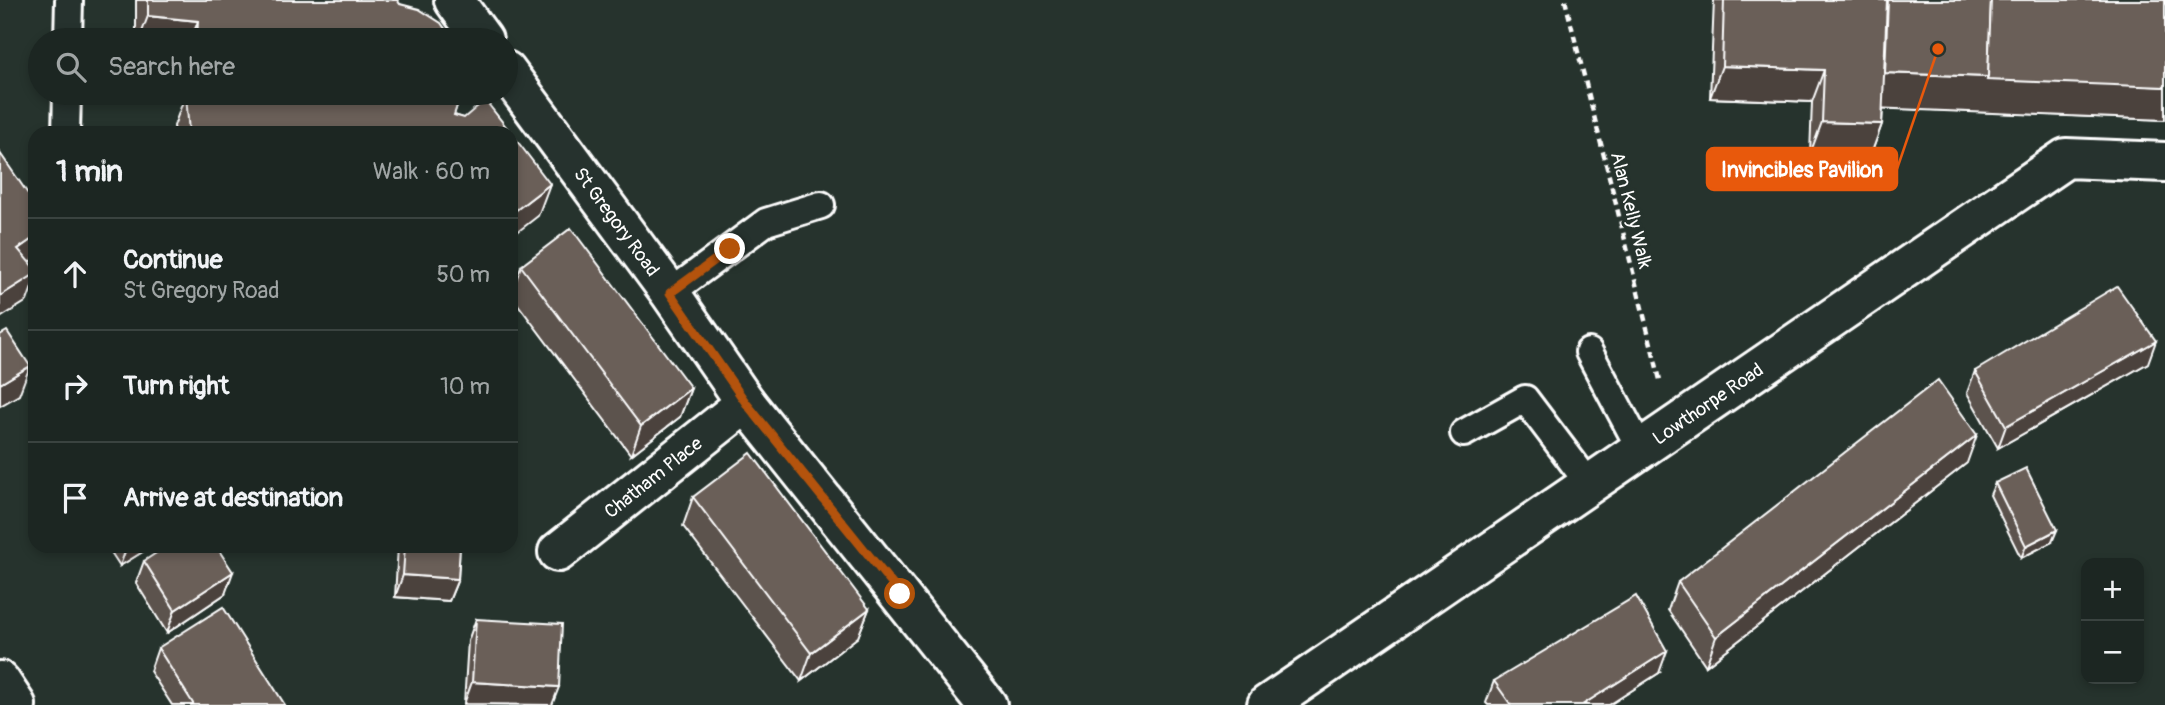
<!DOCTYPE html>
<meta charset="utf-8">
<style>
body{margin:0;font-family:Pangolin,sans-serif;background:#252e2a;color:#f1f3f6}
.controls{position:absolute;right:21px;bottom:21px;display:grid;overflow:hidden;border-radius:14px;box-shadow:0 4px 10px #0003}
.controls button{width:63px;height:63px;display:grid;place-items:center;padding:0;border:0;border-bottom:2px solid #3a4340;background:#1c2622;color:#f1f3f6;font:35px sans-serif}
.stop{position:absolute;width:21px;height:21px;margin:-16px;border:5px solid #b45309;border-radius:50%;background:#fff}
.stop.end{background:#b45309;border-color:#fff;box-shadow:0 2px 7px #0008}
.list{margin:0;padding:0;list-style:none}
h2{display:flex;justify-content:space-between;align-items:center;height:91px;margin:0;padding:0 28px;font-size:30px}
h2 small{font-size:23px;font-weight:400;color:#a0a5a5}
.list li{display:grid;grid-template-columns:46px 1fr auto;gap:21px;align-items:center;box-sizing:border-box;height:112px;padding:0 28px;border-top:2px solid #3a4340}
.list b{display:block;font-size:26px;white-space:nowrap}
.list p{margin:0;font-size:23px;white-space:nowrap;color:#a0a5a5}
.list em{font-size:23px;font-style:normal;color:#a0a5a5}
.icon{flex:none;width:38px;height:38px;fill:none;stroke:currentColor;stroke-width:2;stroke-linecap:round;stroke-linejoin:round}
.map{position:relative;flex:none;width:2165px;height:705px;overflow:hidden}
.search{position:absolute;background:#1c2622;box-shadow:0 4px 10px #0003;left:28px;top:28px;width:490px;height:77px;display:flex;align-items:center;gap:18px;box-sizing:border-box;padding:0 24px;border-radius:38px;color:#a0a5a5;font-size:26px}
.panel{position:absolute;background:#1c2622;box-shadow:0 4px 10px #0003;left:28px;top:126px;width:490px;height:427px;border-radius:21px}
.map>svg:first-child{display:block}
</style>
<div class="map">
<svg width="2165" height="705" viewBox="0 0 2165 705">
<rect width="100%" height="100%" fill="#26332d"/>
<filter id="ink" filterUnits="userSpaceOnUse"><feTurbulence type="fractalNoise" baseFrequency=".0143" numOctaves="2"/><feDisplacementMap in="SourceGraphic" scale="14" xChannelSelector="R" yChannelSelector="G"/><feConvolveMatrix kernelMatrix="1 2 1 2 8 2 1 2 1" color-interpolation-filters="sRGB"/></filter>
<g filter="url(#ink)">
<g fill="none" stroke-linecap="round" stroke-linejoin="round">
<g stroke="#fff" stroke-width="32">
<g id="service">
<path d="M68 40 69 0"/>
<path d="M66 133 67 93"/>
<path d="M670 293 766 222 821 205"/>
<path d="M1589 352 1641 450"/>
<path d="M1464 433 1525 399 1590 485"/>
</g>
</g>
<g stroke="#fff" stroke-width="44">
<g id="minor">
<path d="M454 0 483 40"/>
<path id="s1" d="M506 71 670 293 746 403 987 705"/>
<path id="s2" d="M558 552 746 403"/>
<path id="s3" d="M1267 705 2066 158 2165 162"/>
</g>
</g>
<g stroke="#fff" stroke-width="44">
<path id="tertiary" d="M0 681 16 705"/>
</g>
<path stroke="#fff" stroke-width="4.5" stroke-dasharray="7 5" stroke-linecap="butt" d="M1565 0 1660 380"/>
<use href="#service" stroke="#26332d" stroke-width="26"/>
<use href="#minor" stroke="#26332d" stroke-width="38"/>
<use href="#tertiary" stroke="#26332d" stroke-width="38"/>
</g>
<g fill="#5c524d" stroke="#fff" stroke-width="2">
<path d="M136 0H397L400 4 453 40H136Z"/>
<path d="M1714 0H2165V120L1883 108 1882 124 1870 157 1810 154 1812 102 1710 98Z"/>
<path d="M186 93H461L454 115 511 133H175L174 126Z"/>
<path d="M521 266 691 388 680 417 631 455 511 295Z"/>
<path d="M2148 363 1998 448 1967 393 1975 371Z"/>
<path d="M1967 463 1706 666 1668 610 1678 582Z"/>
<path d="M1995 483 2052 542 2021 558 1990 495Z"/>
<path d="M693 497 869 609 858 637 801 681 683 526Z"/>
<path d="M107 546H152L120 566Z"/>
<path d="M398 546H460L458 579 449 601 395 597Z"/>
<path d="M144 561 225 594 167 633 136 583Z"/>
<path d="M476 619 552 705 464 704 468 641Z"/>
<path d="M158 648 285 705H172L150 671Z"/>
<path d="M1659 673 1609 705H1488L1486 703 1494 681Z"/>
</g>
<g fill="#4b423e" stroke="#fff" stroke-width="2">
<path d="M148 16 198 21 191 40H139Z"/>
<path d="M1722 66 1824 70 1812 102 1710 98Z"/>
<path d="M1885 73 1988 77 2165 87V120L1872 108Z"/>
<path d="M1822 122 1882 124 1870 157 1810 154Z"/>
<path d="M550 184 538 216 511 237V214Z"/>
<path d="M35 237V258L7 277 18 249Z"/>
<path d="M35 274V279L27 301 0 318V296Z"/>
<path d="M2156 341 2148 363 1998 448 2006 426Z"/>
<path d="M30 366 19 395 0 406V384Z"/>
<path d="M691 388 680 417 631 455 641 426Z"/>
<path d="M1977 435 1967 463 1706 666 1716 637Z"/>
<path d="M2057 530 2052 542 2021 558 2026 546Z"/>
<path d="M127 546H152L120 566Z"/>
<path d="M233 572 225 594 167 633 175 610Z"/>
<path d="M403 575 458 579 449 601 395 597Z"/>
<path d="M869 609 858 637 801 681 811 653Z"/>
<path d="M1667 651 1659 673 1609 705H1582Z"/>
<path d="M472 682 559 687 552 705 464 704Z"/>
</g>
<g fill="#6b5f59" stroke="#fff" stroke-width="2">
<path d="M148 0H397L400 4 419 9 441 23 453 40H197L198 21 148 16Z"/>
<path d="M1724 0H1887L1882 124 1822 122 1824 70 1722 66Z"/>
<path d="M1888 0H1991L1988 77 1885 73Z"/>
<path d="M1991 0H2165V87L1987 80 1988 77Z"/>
<path d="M197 93H461L454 115 464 118 485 100 511 133H189L186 94H197Z"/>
<path d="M511 133 550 184 511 214Z"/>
<path d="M0 153 35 204V237L18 249 35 269V274L0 296Z"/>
<path d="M571 228 691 388 641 426 521 266Z"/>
<path d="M2117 286 2156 341 2006 426 1975 371Z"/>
<path d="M7 331 30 366 0 384V335Z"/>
<path d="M1938 380 1977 435 1716 637 1678 582Z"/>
<path d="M751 453 869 609 811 653 693 497Z"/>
<path d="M2026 468 2057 530 2026 546 1995 483Z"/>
<path d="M167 546H216L233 572 175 610 144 561Z"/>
<path d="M405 546H460L458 579 403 575Z"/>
<path d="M1636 596 1667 651 1582 705H1511L1494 681Z"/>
<path d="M223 607 285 705H194L158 648Z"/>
<path d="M476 619 562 624 559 687 472 682Z"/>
</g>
</g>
<g fill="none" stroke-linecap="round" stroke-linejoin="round" filter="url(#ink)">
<path stroke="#b45309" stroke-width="9" d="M730 249 670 293 746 403 900 594"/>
</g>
<g text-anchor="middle" stroke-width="6" stroke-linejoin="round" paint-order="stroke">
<g font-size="19" fill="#fff" stroke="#26332d">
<text transform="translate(1632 210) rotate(76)" y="7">Alan Kelly Walk</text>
<text dy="7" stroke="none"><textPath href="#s1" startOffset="187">St Gregory Road</textPath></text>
<text dy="7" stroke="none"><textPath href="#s3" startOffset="534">Lowthorpe Road</textPath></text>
<text dy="7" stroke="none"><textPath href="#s2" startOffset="121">Chatham Place</textPath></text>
</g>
</g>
<path fill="none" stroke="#e8590c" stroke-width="2.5" d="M1938 49L1897 169"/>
<circle fill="#e8590c" stroke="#26332d" stroke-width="2.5" cx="1938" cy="49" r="7"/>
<rect fill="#e8590c" stroke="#e8590c" stroke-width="2.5" x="1707" y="148" width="190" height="42" rx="7"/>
<g font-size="21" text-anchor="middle" font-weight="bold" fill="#fff">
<text x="1802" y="177">Invincibles Pavilion</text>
</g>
</svg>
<div class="controls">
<button>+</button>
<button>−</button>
</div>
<div class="stop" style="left:900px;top:594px"></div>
<div class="stop end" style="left:730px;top:249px"></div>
<div class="search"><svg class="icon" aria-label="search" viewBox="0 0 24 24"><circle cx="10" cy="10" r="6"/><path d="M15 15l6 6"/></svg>Search here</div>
<section class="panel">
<h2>1 min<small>Walk · 60 m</small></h2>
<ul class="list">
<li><svg class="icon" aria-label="ahead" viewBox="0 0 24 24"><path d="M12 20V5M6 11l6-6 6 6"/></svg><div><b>Continue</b><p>St Gregory Road</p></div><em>50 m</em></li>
<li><svg class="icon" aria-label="right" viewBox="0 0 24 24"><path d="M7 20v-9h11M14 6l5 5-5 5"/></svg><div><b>Turn right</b></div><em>10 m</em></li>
<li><svg class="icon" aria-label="arrive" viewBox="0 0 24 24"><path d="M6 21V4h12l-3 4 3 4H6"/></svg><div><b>Arrive at destination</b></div></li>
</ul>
</section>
</div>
